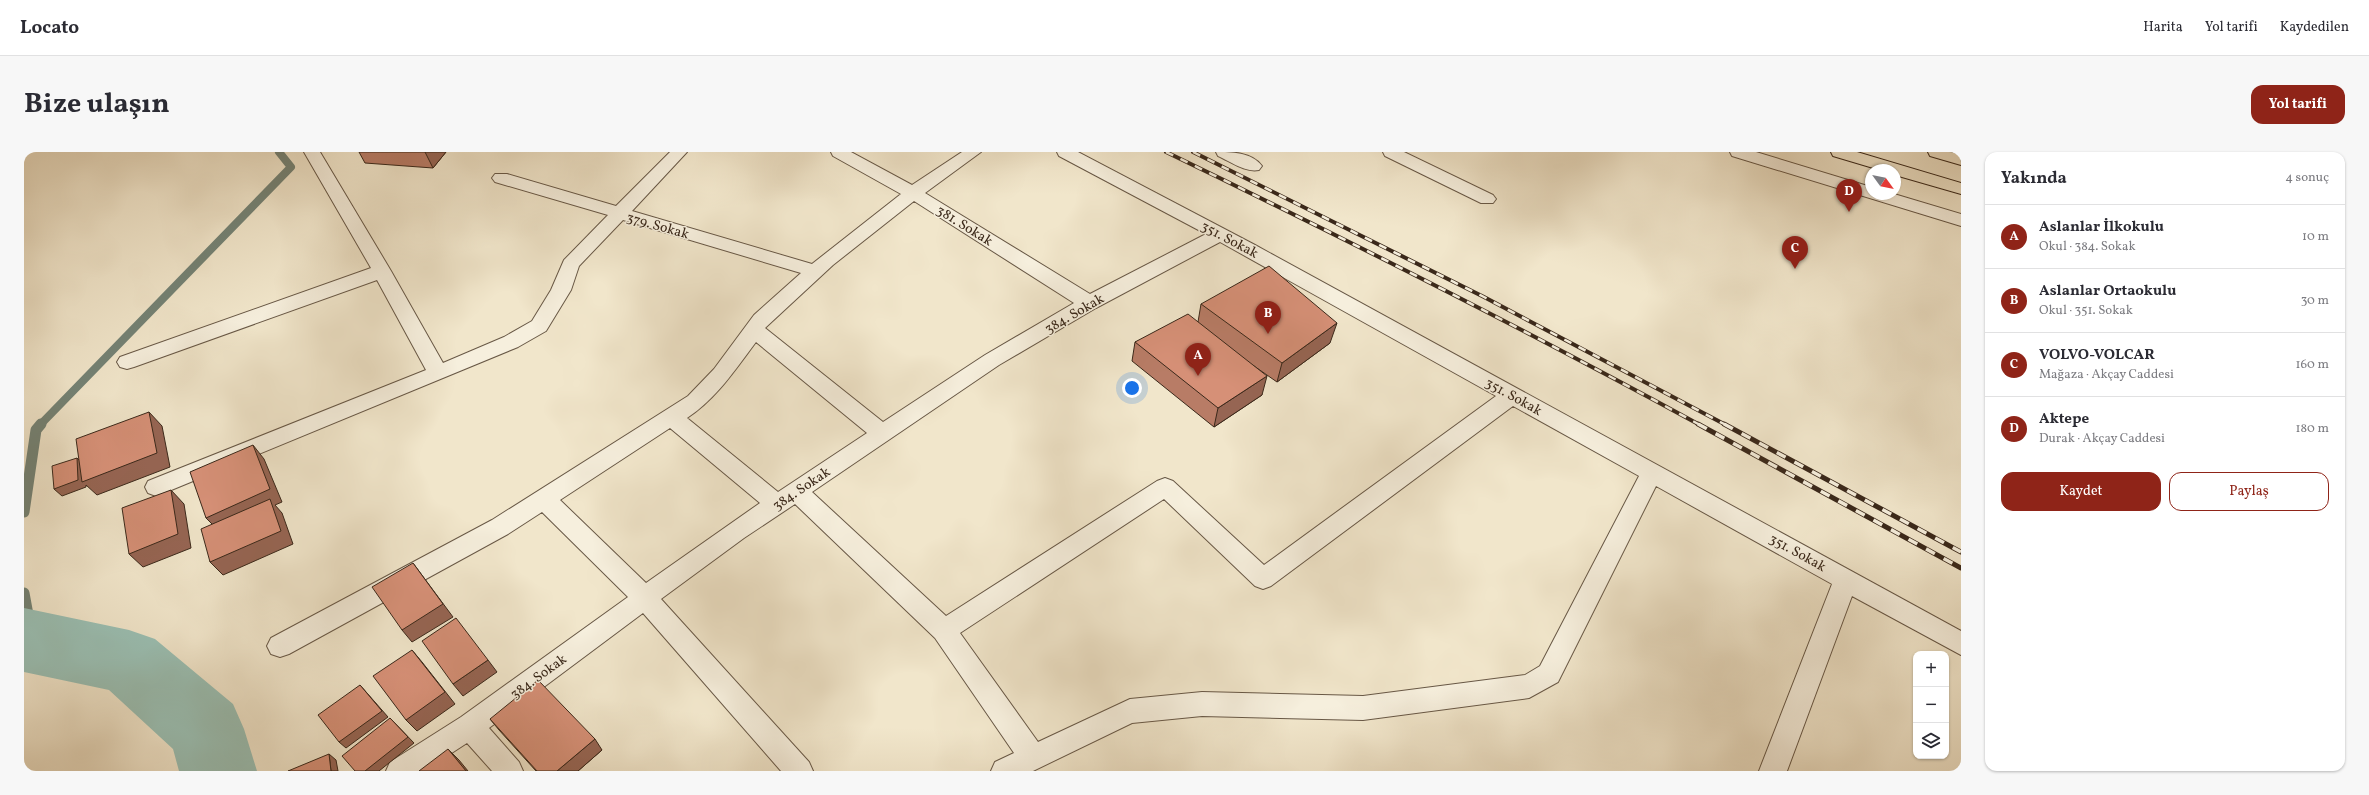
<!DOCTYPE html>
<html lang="tr">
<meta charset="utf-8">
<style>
body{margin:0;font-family:Vollkorn,serif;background:#f7f7f7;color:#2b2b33}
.controls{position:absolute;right:12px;bottom:12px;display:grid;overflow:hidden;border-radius:8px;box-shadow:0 1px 3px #0004}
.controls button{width:36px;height:36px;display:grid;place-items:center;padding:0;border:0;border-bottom:1px solid #e1e1e2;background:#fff;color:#2b2b33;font:20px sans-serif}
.compass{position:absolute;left:1841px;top:12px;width:36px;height:36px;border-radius:50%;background:#fff;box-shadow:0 1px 3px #0004;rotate:123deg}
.you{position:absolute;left:1108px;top:236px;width:14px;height:14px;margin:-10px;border:3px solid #fff;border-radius:50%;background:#1a73e8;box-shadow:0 0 0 6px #1a73e833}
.badge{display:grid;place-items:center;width:26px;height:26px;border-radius:50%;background:#8f2418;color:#fff;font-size:13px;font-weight:700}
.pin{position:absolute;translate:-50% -33px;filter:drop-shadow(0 1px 2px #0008)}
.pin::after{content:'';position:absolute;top:21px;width:14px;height:12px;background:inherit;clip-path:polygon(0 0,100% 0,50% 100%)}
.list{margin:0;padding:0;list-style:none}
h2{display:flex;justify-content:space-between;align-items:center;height:52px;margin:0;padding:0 16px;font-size:17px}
h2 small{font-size:13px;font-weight:400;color:#7c7c81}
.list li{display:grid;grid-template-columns:26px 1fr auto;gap:12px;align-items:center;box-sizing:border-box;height:64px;padding:0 16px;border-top:1px solid #e1e1e2}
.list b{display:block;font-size:15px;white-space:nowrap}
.list p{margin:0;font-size:13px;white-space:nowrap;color:#7c7c81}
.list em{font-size:13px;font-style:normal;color:#7c7c81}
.actions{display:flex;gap:8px;padding:12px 16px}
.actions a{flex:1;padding:9px 0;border:1px solid #8f2418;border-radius:12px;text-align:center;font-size:14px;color:#8f2418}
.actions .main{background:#8f2418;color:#fff}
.icon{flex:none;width:22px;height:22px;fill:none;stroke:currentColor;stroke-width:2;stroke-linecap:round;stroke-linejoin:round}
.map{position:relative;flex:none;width:1937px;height:619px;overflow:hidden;border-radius:12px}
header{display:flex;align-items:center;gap:24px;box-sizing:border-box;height:56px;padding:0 20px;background:#fff;border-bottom:1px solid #e1e1e2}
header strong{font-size:19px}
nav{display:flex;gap:22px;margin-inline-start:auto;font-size:14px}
.intro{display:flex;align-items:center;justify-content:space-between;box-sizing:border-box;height:96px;padding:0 24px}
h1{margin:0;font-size:28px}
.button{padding:10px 18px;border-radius:12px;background:#8f2418;color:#fff;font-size:14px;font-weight:700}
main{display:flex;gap:24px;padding:0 24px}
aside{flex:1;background:#fff;border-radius:12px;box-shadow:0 1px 3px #0004}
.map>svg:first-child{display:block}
</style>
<header>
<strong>Locato</strong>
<nav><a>Harita</a><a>Yol tarifi</a><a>Kaydedilen</a></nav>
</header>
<div class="intro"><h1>Bize ulaşın</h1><a class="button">Yol tarifi</a></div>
<main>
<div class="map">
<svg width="1937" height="619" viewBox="0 0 1937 619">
<rect width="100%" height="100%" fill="#f1e6cb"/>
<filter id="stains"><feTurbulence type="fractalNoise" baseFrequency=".005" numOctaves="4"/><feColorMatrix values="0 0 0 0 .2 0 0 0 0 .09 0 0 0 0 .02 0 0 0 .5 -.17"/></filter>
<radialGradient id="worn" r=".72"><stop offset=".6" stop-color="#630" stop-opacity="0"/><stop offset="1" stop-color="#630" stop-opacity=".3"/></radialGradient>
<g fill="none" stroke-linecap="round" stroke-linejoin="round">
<path stroke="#748376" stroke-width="8" d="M16 273 267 15 255 0"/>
<g stroke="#748376" stroke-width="11">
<path d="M0 360 12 278 17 272"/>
<path d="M0 441 9 490"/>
</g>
<path fill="#9bc0b4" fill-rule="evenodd" d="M0 456 105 478 131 487 209 552 220 577 233 619H155L149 597 85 538 0 520Z"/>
<g stroke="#685846" stroke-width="2">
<g id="minor">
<path d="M280 0H296L367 119 419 211 480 185 508 169 527 138 540 108 584 63 471 30 468 26 471 22H483L592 54 646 0H663L608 59 788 112 877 42 809 4 807 0H827L888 33 938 0H957L901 41 1066 142 1182 82 1035 4 1033 0H1054L1231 93 1937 479V503L1828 444 1763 619H1735L1808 432 1632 334 1534 530 1505 546 1339 568 1178 564 1108 571 1009 619H967L971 610 990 601 911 486 771 352 720 386 637 447 785 610 789 619H757L619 461 465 576 495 610 499 619H468L443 591 400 619H362L366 610 437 565 604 445 518 360 484 382 265 502 256 505 247 502 243 494 247 486 468 368 664 244 690 217 730 163 777 121 599 68 555 114 547 138 522 179 494 195 140 341 132 344 124 341 121 335 124 329 402 218 353 128 110 215 103 217 96 215 93 210 96 205 347 116ZM890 49 1050 151 961 203 859 270 741 176 809 113ZM1196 90 1472 244 1240 413 1149 329 1141 326 1133 329 922 464 788 340 975 213 1072 156ZM732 190 843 281 754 340 663 266C692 247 711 218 732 190ZM1489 254 1615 324 1516 514 1501 523 1339 544 1178 540 1106 547 1014 590 936 481 1140 347 1231 434 1239 437 1247 434ZM646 276 736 351 622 431 536 348Z"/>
<path d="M1192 0C1207 0 1228 0 1238 14L1235 18C1221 21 1206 9 1194 4Z"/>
<path d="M1359 0H1380L1469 43 1472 47 1469 51H1457L1361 4Z"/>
<path d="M1706 0H1732L1847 35V42H1870L1937 62V74L1708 4Z"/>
</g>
</g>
<g stroke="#3a281a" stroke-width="2">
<g id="highway">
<path d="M1807 0H1833L1937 31V42L1871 23V18H1856L1809 4Z"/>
<path d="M1904 0H1929L1937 2V13L1906 4Z"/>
</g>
</g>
<use href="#minor" fill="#f6efdd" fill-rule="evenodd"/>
<use href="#highway" fill="#f1e6cb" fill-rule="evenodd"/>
<g stroke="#3a281a" stroke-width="4">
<g id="rail-far1">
<path d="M1142 0C1322 87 1500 177 1676 273"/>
<path d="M1169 0 1460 145 1702 273"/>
</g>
</g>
<g stroke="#3a281a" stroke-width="5">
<g id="rail">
<path d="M1674 272 1937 416"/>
<path d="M1700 272 1937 400"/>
</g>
</g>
<use href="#rail-far1" stroke="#f6efdd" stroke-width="2.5" stroke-dasharray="8" stroke-linecap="butt"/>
<use href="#rail" stroke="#f6efdd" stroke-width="3.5" stroke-dasharray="10" stroke-linecap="butt"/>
</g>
<g fill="#b87c66" stroke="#3a281a">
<path d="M335 0H422L409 16 341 11Z"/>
<path d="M1177 152 1306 191 1253 230 1230 214 1238 243 1190 275 1108 209 1111 190 1174 170Z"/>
<path d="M466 567 578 598 554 619H512L475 578Z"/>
</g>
<g fill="#966553" stroke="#3a281a">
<path d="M401 0H422L409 16Z"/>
<path d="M1313 171 1306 191 1253 230 1258 211Z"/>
<path d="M1243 224 1238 243 1190 275 1194 256Z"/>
<path d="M125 260 138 274 146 315 73 343 62 333V335L38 344 30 337 53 306 60 313Z"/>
<path d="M229 293 240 307 258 350 251 353 258 361 269 392 199 423 186 410 195 379 182 366Z"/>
<path d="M147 338 160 352 167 396 119 415 105 402Z"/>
<path d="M389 411 429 465 388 490 378 478Z"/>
<path d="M388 498 398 510 431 552 393 579 382 568Z"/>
<path d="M464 508 473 520 439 544 429 532Z"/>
<path d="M336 533 364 565 322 596 315 590Z"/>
<path d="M366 566 390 591 355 619H341Z"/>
<path d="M571 587 578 598 554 619H533Z"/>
<path d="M424 597 435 608 444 619H442Z"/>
<path d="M305 602 312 608 314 619H307Z"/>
</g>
<g fill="#d69077" stroke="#3a281a">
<path d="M1245 114 1313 171 1258 211 1177 152Z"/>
<path d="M1164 162 1243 224 1194 256 1111 190Z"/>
<path d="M125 260 133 301 58 330 52 287Z"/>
<path d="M229 293 246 337 182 366 166 320Z"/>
<path d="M53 306 54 328 30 337 28 314Z"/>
<path d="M147 338 154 382 105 402 98 356Z"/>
<path d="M246 347 257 379 186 410 177 377Z"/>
<path d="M389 411 419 452 378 478 348 435Z"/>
<path d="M432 466 464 508 429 532 398 489Z"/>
<path d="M388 498 421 540 382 568 349 524Z"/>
<path d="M514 528 571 587 533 619H513L466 567Z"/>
<path d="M336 533 358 559 315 590 294 563Z"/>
<path d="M366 566 384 585 341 619H331L318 604Z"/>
<path d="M424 597 442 619H395Z"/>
<path d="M305 602 307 619H264Z"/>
</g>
<g text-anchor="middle" stroke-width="3" stroke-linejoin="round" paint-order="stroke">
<g font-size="14" fill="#3a281a" stroke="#f6efdd">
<text transform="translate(634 73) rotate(16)" y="5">379. Sokak</text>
<text transform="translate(941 73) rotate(32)" y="5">381. Sokak</text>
<text transform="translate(1206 87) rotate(28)" y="5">351. Sokak</text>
<text transform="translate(1050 161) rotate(-30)" y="5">384. Sokak</text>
<text transform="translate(1490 244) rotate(29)" y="5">351. Sokak</text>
<text transform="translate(777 336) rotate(-34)" y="5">384. Sokak</text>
<text transform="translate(1774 400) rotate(29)" y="5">351. Sokak</text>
<text transform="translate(514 524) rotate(-36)" y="5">384. Sokak</text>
</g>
</g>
<rect width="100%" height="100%" filter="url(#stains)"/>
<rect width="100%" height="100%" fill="url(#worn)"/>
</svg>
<div class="controls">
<button>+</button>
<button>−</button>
<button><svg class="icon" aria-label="layers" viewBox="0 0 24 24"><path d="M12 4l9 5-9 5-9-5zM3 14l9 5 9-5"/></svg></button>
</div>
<svg class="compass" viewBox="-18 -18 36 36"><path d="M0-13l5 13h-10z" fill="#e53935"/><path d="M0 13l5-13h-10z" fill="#7c7c81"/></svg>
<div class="you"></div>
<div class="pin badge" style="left:1174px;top:224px">A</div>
<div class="pin badge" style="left:1244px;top:182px">B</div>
<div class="pin badge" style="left:1771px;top:117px">C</div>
<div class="pin badge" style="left:1825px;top:60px">D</div>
</div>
<aside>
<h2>Yakında<small>4 sonuç</small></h2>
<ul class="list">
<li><span class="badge">A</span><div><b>Aslanlar İlkokulu</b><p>Okul · 384. Sokak</p></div><em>10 m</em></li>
<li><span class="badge">B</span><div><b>Aslanlar Ortaokulu</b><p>Okul · 351. Sokak</p></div><em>30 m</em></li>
<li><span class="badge">C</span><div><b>VOLVO-VOLCAR</b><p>Mağaza · Akçay Caddesi</p></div><em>160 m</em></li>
<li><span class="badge">D</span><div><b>Aktepe</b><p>Durak · Akçay Caddesi</p></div><em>180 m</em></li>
</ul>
<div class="actions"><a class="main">Kaydet</a><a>Paylaş</a></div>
</aside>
</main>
